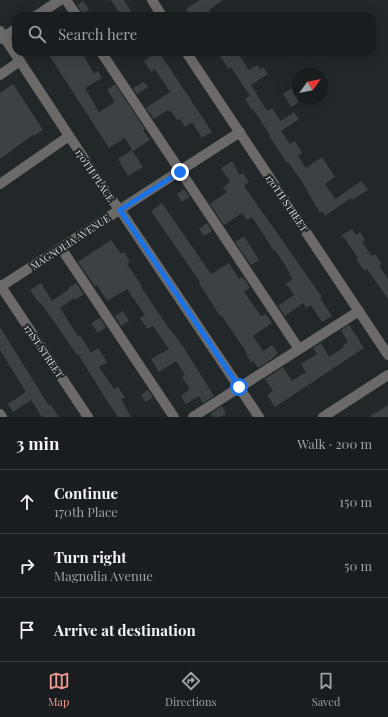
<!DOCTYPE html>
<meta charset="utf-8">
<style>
body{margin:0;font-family:"Playfair Display",serif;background:#272a2d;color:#f1f3f6}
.compass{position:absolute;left:292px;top:68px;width:36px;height:36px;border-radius:50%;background:#1a1d20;box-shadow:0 4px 16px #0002;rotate:57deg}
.stop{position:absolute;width:12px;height:12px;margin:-9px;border:3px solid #1a73e8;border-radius:50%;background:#fff}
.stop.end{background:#1a73e8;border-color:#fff;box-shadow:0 1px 4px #0008}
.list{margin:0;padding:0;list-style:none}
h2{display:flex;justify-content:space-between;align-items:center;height:52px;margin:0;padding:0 16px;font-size:17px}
h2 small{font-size:13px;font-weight:400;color:#9fa2a5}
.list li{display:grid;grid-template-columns:26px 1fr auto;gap:12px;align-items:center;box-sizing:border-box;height:64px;padding:0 16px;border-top:1px solid #383b3e}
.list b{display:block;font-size:15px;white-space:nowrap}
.list p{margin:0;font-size:13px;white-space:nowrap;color:#9fa2a5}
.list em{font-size:13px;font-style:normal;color:#9fa2a5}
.icon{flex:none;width:22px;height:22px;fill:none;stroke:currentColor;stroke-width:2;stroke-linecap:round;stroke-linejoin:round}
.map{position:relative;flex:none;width:388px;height:417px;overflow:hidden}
.search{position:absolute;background:#1a1d20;box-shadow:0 4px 16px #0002;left:12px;right:12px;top:12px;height:44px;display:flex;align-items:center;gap:10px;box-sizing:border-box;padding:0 14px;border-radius:12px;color:#9fa2a5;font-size:15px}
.sheet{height:244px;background:#1a1d20}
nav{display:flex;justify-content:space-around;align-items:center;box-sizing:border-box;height:56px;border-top:1px solid #383b3e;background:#1a1d20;font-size:11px;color:#9fa2a5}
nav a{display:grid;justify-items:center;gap:2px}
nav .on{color:#f59c96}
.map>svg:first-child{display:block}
</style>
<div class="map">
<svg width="388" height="417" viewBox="0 0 388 417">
<rect width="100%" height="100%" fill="#22272a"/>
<g fill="#3c4144">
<path d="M111 0H124L134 16H121Z"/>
<path d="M200 0H223L209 10 213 16H190L186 9Z"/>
<path d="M83 1 89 10 83 14 77 5Z"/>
<path d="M47 52H82L94 74 98 71 102 78 85 88 99 112 115 102 107 90 115 84 145 129 143 130 150 140 133 151 125 138 109 148Z"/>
<path d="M157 52H159L212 132 202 138 192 122 185 127 180 119 177 120 171 111 169 112 168 110 154 119 146 108 170 92 155 69 151 72 144 61Z"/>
<path d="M217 52H237L249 70 257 65 260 69 263 67 268 74 251 85 267 111 272 108 281 121 294 112 299 119 281 131 290 144 295 141 302 153 298 156 306 168 322 157 335 177 325 184 335 199 361 181 368 190 352 200 351 198 325 216 322 211 320 213 301 180 288 162 287 163 269 136 270 135 253 109 252 110 245 99 250 96 231 67 229 69Z"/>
<path d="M144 82 148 87 137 94 133 88Z"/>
<path d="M13 84 43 130 34 136V134L0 159V93Z"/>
<path d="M295 86 298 91V103L291 107 283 94Z"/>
<path d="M132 150 143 167 128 176 118 159Z"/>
<path d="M232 161 240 175 243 173 249 182 244 186 322 297 320 298 332 316 322 322 311 305 306 308 303 303 285 316 278 306 294 295 286 284 293 279 289 274 290 273 275 250 274 251 252 217 247 220 242 213 224 225 210 204 227 192 223 187 230 182 221 168Z"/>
<path d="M184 189 190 197 182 202 177 194Z"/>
<path d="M162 203 211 274 229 263 239 279 243 277 250 288 244 292 261 316 266 314 272 323 253 336 263 351 272 345 278 353 275 355 276 356 258 368 253 361 251 362 246 354 247 353 221 315 220 316 199 283 200 282 151 211Z"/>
<path d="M207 223 212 231 204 236 199 229Z"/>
<path d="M352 229 356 235 360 232 365 240 362 242 372 256 375 254 382 264 379 266 388 279V299L367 269 364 271 356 259 358 258 342 235Z"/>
<path d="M244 236 259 260 251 265 235 242Z"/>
<path d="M111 240 121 254 124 252 130 262 127 264 142 286 141 287 153 305 170 330H171L184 348 214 396 203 403 199 396 186 404 181 396 190 389 182 377 185 375 176 361 159 372 151 359 169 349 153 326 147 329 140 318 145 315 127 289 107 301 97 285 95 286 78 262Z"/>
<path d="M41 283 52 301 69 289 68 288 76 283 84 294 75 300 74 298 60 308 78 336 80 335 91 353 98 348 107 362 99 367 114 389 118 387 125 397 121 399 131 417H118L104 396 78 354 77 355 53 320 40 302 39 303 30 290Z"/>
<path d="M123 311 129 321 121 326 115 316Z"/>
<path d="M100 318 106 327 98 333 91 323Z"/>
<path d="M349 325 364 348 275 407 267 395 273 391 265 379 283 367 292 381 306 372 301 364 317 354 313 348 321 343 329 357 344 347 343 345 348 342 341 330Z"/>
<path d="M0 327 49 406 51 405 59 417H42L31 400 13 412 8 404 26 392 0 350Z"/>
<path d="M148 390 153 397 146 402 141 395Z"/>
<path d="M388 405V417H369Z"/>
<path d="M222 406 226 414 220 417H213L211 413Z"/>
</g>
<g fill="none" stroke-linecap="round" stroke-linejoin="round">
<g stroke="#6c6969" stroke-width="10">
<path d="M66 0 77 16"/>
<path d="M152 0 162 16"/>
<path d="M36 16 60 0"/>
<path d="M0 31 108 195 120 210 259 417"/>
<path d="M0 39 16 29"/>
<path d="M101 52 299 349"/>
<path d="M186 52 388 355"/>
<path d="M0 75 20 61"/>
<path d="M0 184 69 136"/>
<path d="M61 248 174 417"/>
<path d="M0 285 88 417"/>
<path d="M0 287 240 132"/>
<path d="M0 414 2 417"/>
<path d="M193 417 359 311"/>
<path d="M323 417 388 375"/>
</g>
</g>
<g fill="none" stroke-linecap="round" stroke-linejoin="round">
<path stroke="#1a73e8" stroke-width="5" d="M180 172 120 210 239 387"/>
</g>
<g text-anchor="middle" stroke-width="4" stroke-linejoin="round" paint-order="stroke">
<g font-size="10" fill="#dcdfe1" stroke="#22272a">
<text transform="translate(95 175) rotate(56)" y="4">170TH PLACE</text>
<text transform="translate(287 203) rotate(56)" y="4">170TH STREET</text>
<text transform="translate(70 242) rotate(-33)" y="4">MAGNOLIA AVENUE</text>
<text transform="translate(44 351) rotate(56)" y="4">171ST STREET</text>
</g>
</g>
</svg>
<svg class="compass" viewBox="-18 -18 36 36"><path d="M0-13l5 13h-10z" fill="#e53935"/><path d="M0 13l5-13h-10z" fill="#9fa2a5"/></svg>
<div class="stop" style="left:239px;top:387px"></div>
<div class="stop end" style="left:180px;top:172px"></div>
<div class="search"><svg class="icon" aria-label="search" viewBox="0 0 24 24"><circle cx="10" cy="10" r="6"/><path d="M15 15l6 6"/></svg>Search here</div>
</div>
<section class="sheet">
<h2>3 min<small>Walk · 200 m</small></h2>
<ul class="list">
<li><svg class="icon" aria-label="ahead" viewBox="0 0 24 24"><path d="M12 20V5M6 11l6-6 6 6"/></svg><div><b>Continue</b><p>170th Place</p></div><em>150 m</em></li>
<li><svg class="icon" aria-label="right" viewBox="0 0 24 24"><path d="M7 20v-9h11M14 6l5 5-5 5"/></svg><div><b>Turn right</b><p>Magnolia Avenue</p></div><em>50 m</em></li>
<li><svg class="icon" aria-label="arrive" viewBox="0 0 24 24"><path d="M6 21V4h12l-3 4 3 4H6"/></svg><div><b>Arrive at destination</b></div></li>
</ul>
</section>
<nav>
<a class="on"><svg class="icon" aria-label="map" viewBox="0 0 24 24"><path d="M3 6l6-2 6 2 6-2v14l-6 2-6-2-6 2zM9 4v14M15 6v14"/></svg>Map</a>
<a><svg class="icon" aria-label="directions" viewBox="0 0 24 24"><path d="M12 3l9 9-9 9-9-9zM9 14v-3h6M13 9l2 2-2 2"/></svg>Directions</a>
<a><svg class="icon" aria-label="saved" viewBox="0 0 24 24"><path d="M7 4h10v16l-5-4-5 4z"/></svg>Saved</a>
</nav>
